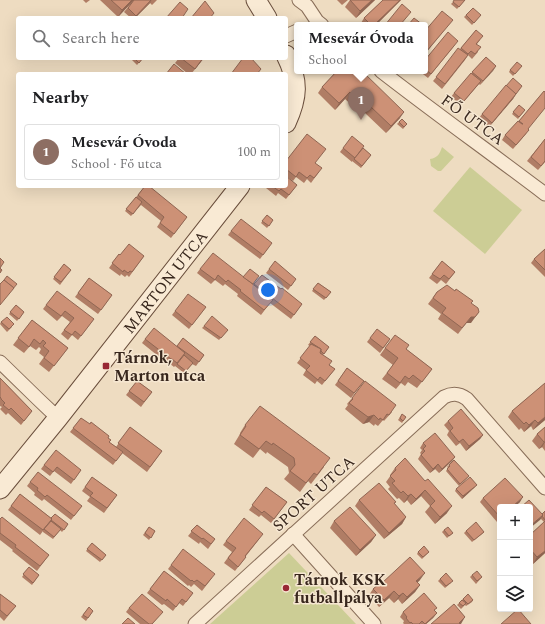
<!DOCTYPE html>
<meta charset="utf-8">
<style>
body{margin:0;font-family:Spectral,serif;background:#f6f6f6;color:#202124}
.controls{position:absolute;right:12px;bottom:12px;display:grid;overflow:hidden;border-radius:4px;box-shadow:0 4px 16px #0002}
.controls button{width:36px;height:36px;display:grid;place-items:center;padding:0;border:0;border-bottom:1px solid #e0e0e0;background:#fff;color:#202124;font:20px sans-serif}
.you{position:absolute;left:268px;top:290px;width:14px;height:14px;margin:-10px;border:3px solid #fff;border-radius:50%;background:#1a73e8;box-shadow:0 0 0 6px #1a73e833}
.badge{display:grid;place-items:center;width:26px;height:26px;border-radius:50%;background:#1a73e8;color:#fff;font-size:13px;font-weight:700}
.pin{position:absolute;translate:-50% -33px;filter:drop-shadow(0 1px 2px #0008)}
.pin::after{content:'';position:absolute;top:21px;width:14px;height:12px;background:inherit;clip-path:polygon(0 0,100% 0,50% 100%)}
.popup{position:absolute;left:294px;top:22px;width:134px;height:52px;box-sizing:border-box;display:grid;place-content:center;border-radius:4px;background:#fff;filter:drop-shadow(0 1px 3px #0005);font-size:13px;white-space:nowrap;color:#757577}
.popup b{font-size:15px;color:#202124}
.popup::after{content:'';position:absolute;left:50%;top:100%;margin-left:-8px;border:8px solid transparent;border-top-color:#fff}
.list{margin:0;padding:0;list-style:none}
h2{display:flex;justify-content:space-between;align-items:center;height:52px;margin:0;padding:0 16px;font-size:17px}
h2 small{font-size:13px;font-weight:400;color:#757577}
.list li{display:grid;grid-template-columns:26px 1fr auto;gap:12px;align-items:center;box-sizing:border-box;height:56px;margin:0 8px 8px;padding:0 8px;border:1px solid #e0e0e0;border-radius:4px}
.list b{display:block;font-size:15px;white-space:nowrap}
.list p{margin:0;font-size:13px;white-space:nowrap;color:#757577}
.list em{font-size:13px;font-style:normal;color:#757577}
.icon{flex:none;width:22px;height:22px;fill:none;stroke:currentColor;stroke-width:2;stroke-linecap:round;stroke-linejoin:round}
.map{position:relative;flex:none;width:545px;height:624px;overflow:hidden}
.search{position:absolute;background:#fff;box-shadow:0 4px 16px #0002;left:16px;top:16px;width:272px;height:44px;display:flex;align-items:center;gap:10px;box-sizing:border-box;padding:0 14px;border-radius:4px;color:#757577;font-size:15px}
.panel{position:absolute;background:#fff;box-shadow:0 4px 16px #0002;left:16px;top:72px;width:272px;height:116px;border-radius:4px}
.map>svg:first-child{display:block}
</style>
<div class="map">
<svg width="545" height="624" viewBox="0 0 545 624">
<rect width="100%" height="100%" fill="#eedcc1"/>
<g fill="#cccd95">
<path d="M442 147 454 157 441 171H438L431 166 430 159C438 158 440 153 442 147Z"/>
<path d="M470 167 522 210 485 254 433 211Z"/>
<path d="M289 553 356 624H210Z"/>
</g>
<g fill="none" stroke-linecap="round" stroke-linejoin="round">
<g stroke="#886d58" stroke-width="15">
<g id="street">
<path d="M299 0 307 6 317 21 322 25"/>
<path d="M286 36 297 31"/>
<path d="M381 71C435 113 491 153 545 194"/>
<path d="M0 362 38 399 58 418"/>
<path d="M293 534 374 624"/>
<path d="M195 624 444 397C452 393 459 393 467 399L545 488"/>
</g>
</g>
<g stroke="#6a4e3c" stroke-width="21">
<g id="secondary">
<path d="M256 0 267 18"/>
<path d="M286 55C299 81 298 97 286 123"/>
<path id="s1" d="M0 489 58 418 240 186"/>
</g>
</g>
<use href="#street" stroke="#f9ead4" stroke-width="13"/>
<use href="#secondary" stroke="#f9ead4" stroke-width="19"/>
</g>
<g fill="#b07d65">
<path d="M83 0H90L86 3Z"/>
<path d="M100 0H134L118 17Z"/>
<path d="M134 0H157L152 5 150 3 135 18H131L124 12Z"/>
<path d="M337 0H348L342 5Z"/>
<path d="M350 0H375L356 18 345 7Z"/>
<path d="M383 0H401L376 25H363L361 23 364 18Z"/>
<path d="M465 0 457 9 451 4 453 2Z"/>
<path d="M466 15H481L472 25 464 17Z"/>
<path d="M476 30 480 40 477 44 478 52 472 59 468 55 465 60 442 89 433 81Z"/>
<path d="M455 45 428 78 419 71H425V60Z"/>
<path d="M486 57 496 66 480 85 479 84 461 105 451 97 454 93Z"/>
<path d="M132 58H143L137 65 131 59Z"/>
<path d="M179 58H204L191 74H188L175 63Z"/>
<path d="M520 68 513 76 509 72 510 70Z"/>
<path d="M337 71 400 118 386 133 365 113 363 115 345 99 335 110 318 93 322 87Z"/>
<path d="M544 91 528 129 526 134 513 149 502 140 505 135 519 121Z"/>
<path d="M516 94 513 99 489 127 479 118 482 114Z"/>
<path d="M519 105 525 110 518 119 512 114Z"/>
<path d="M399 122 407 124 403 129 397 124Z"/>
<path d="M545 139V162L538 170 527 161Z"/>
<path d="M343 148H363L371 155 361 168 352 161V162L340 152Z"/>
<path d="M286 161 319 172 311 183 307 179 304 183 296 177 293 181 286 176Z"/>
<path d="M297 185 286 199 278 193 276 196 266 188 267 186H286Z"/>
<path d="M145 186 187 217 171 238 157 227 161 221 141 205 131 216 125 211Z"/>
<path d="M267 215 273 220 267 228 261 223Z"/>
<path d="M231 231 269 247 260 259 228 235Z"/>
<path d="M545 249V277L531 263 534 259Z"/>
<path d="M119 254 120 255 144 256 129 277 127 275 125 277 121 274 120 276 109 268Z"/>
<path d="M442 261 455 272 446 284 441 280 437 284 429 278Z"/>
<path d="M64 264 71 270 60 285 53 279Z"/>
<path d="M200 269 253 284 254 285 262 275 281 289 302 304 291 319 270 303 261 315 237 296 238 294 225 284 223 286 215 280 211 284 197 273Z"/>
<path d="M269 269 293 283 288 290 266 273Z"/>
<path d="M89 278 112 295 98 314 75 297Z"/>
<path d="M318 283 331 292 324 300 312 291Z"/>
<path d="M437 292 471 303V323H466L458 334 438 319 441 314 428 304Z"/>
<path d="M16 305 24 312 17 321 9 314Z"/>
<path d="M46 305 94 319 78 340 72 335 68 340 61 334 70 322 62 316 57 321 43 309Z"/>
<path d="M206 307 189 329 172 315 175 311Z"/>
<path d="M32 320 68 348 49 372 39 364 44 357 39 353 41 349 39 347 36 350 30 346 24 353 13 345Z"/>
<path d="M1 322 12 327 7 332 0 324Z"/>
<path d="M204 326 228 330 219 340 202 328Z"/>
<path d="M315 336 329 347 323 355 329 365 335 369 322 385 317 381 315 384 303 375 306 370 297 363 310 346 308 345Z"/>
<path d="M183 338 204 355 196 366 192 364 184 373 175 366 174 367 169 363 168 364 142 343 145 339 177 346Z"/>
<path d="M370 338 390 339 380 353 367 342Z"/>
<path d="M385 348 406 349 432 369 417 388 408 382 405 386 401 383 396 389 382 379 393 365 380 355Z"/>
<path d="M347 368 364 381 351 398 335 385Z"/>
<path d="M0 378 32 411 21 425 8 413 6 415 0 409 2 407 0 406Z"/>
<path d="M137 381 152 392 141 407 126 395Z"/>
<path d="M545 383V420L533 430 531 426 524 432 521 428 519 430 508 417 512 411Z"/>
<path d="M352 398 392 412 384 421 383 420 378 426 375 424 374 426 369 422 363 424 345 409 348 405 347 404Z"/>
<path d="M402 414 406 417 402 423 398 420Z"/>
<path d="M81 418 108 438 109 442 116 447 130 427 162 451 147 472 122 453 113 465 70 432Z"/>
<path d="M448 421 483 435 480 439 466 451 460 443 456 446 447 435 449 431 444 425Z"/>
<path d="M245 425 324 467 311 484 308 481 300 492 284 479 289 473 288 467 267 452 266 454 260 449 253 458 234 444 240 434V433Z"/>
<path d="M545 427V451L542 447 539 449 532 441 537 434Z"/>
<path d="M423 443 455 457 452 461 439 473 435 469 430 473 418 459 421 454 420 453 422 450 420 448Z"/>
<path d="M405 458 447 513 435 524 425 512 430 506 421 496 411 505 407 500 404 503 399 498 397 499 388 489 390 487 386 482 391 475H390L395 468Z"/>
<path d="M44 465 81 470 71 484 54 471 50 476 41 469Z"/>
<path d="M449 465 467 478 459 486 446 471 448 468 447 467Z"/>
<path d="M92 477 117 495 104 513 87 501 90 497 82 491Z"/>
<path d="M30 482 82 506 71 520 44 499 42 501 34 495 35 493 27 486Z"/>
<path d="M266 487 287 502 271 523 261 515 259 517 249 510Z"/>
<path d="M475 487 462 499 455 491 456 489Z"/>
<path d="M20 494 51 518 68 524 62 532 60 530 53 539 43 532V531L40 535 8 510Z"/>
<path d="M483 498 520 502 497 522 480 502Z"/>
<path d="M359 500 394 504 406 517 402 524 384 539 355 506Z"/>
<path d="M545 511V553L533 564 530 561V535L544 522 540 518V520L542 514Z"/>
<path d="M0 519 24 536 49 555 37 571 12 551 13 550 0 540Z"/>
<path d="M334 521 376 535 371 542 356 556 330 528Z"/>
<path d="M197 525 215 539 208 549 200 542 199 544 188 536Z"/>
<path d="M500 526V532L497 529Z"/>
<path d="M149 527 155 531 149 540 143 535Z"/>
<path d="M444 530 453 533 447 538 442 532Z"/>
<path d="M466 531 484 532 482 534 472 542 464 533Z"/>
<path d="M260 538 246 556V557L235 571 224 563 232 552 223 545 226 541Z"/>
<path d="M92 543 106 555 100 562 86 551Z"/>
<path d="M418 552H429L422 559 417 554Z"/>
<path d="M171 565 212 578 202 591 194 584 191 587 189 585 188 586 168 569Z"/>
<path d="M29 567 39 575 32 585 22 577Z"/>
<path d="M164 571 193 593 183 606 179 603 173 611 164 604 162 605 147 593Z"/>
<path d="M472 575 482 577 476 584 470 577Z"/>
<path d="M440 579 451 583 445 588 438 581Z"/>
<path d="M420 580 417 583 420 585 415 592 402 604 398 599 394 603 389 598 379 607 369 595 373 589 382 583Z"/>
<path d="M0 594 16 606 4 621 0 617Z"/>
<path d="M463 599 473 600 472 602 466 606 465 605 461 609 457 605Z"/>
<path d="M89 607 93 611 86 621 81 617Z"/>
<path d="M129 608 159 616 152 624H140L126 612Z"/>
<path d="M435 611 437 613 433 618 426 624H404L403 623 404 621 400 617 403 612Z"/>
</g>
<g fill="#906653">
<path d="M132 0H134L118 17 122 10Z"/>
<path d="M152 0 150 3 135 18 136 16Z"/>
<path d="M372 0H375L356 18 360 11Z"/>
<path d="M400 0H401L376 25H374Z"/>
<path d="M453 20 448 26 425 54V53Z"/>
<path d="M203 58H204L191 74 195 69Z"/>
<path d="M496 66 493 71 480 85 483 81Z"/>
<path d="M350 92 345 99 335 110 339 103Z"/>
<path d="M516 94 513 99 489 127 492 123Z"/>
<path d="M404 112 400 118 386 133 391 126Z"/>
<path d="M479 312 471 323H466L458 334 471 317Z"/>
<path d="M374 415 369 422 363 424 368 417Z"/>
<path d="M545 417V420L533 430 538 423Z"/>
<path d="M535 420 531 426 524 432 529 425Z"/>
<path d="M483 435 480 439 466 451 469 446Z"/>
<path d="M544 442H545L542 447 539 449Z"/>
<path d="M455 457 452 461 439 473 442 469Z"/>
<path d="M438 464 435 469 430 473 433 469Z"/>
<path d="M477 485 475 487 462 499 463 496Z"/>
<path d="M425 490 421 496 411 505 416 499Z"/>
<path d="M411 494 407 500 404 503 408 496Z"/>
<path d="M523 497 520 502 514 507H512Z"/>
<path d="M452 506 447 513 435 524 440 517Z"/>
<path d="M543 515 540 520 530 528V526Z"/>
<path d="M406 517 402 524 384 539 389 533Z"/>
<path d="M376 535 371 542 356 556 360 550Z"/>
<path d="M545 551V553L533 564 537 557Z"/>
<path d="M425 573 420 580 411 588 416 581Z"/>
<path d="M420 585 415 592 402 604 407 597Z"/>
<path d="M394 591 389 598 379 607 384 600Z"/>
<path d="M403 593 398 599 394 603 399 596Z"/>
<path d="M437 613 433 618 426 624H425Z"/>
<path d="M465 617 461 624H458Z"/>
</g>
<g fill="#cd9176" stroke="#906653">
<path d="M111 0H132L122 10Z"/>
<path d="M134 0H151L136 16 128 8Z"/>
<path d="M350 0H372L360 11Z"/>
<path d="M383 0H400L374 25H371L364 18Z"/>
<path d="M454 0H465L459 7 453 2Z"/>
<path d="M205 1 214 13 210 18H191Z"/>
<path d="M180 2 188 9 182 18H166Z"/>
<path d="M402 4 411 12 400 25H385Z"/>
<path d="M473 8 481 15 474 23 466 15Z"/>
<path d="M442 11 453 20 425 53V31Z"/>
<path d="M414 18 423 25H408Z"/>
<path d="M476 30 483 36 476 44 481 47 475 54 471 51 468 54 461 48Z"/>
<path d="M448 32 458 41 431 74 425 69V60Z"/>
<path d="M458 48 468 55 445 84 436 77Z"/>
<path d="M486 57 496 66 483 81 472 72Z"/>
<path d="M134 58H143L139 63Z"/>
<path d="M181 58H203L195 69Z"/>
<path d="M243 58H251L261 69 257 74H231Z"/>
<path d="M517 62 522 66 515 74 510 70Z"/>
<path d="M174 64 186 74H166Z"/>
<path d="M337 71H362L404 112 391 126 370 106 367 109 350 92 339 103 322 87Z"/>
<path d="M471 73 481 81 464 101 454 93Z"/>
<path d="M513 78 522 86 516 94 506 86Z"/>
<path d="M506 85 516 94 492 123 482 114Z"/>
<path d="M544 91 545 92V108L528 129 529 130 516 145 505 135 518 121 522 124H523L519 121Z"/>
<path d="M519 105 525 110 519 117 513 112Z"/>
<path d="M402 119 407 124 404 127 399 122Z"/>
<path d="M307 134 326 149 315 163 322 168 314 178 310 175 307 178 299 172 296 177 286 169V161Z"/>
<path d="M352 136 364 146 355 158 343 148Z"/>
<path d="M545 139V161L541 166 531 157Z"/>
<path d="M363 148 371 155 362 166 354 159Z"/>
<path d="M286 176 297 185 289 195 281 189 279 191 272 186H286Z"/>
<path d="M145 186H149L187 217 174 234 160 223 164 217 138 195Z"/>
<path d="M136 197 142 202 133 214 126 209Z"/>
<path d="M267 215 273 220 269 226 262 221Z"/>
<path d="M241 219 272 243 263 255 231 231Z"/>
<path d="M129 244 144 256 132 272 130 271 128 273 124 270 123 272 112 263 119 254 120 255Z"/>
<path d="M545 249V270L534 259Z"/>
<path d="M213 253 273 300 264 310 240 291 241 290 228 280 226 282 218 275 215 280 200 269Z"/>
<path d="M0 258 4 262 0 268Z"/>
<path d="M275 261 296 279 291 286 269 269Z"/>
<path d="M442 261 455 272 449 279 444 275 440 279 432 274Z"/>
<path d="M64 264 71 270 61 282 54 277Z"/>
<path d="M0 268 2 270 0 273Z"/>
<path d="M250 269 259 276 253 284 243 277Z"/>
<path d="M262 275 281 289 282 288 302 304 294 315 254 284Z"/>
<path d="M7 276 17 284 12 290 14 288 4 280Z"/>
<path d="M89 278 112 295 101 310 78 293Z"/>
<path d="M4 280 14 288 0 305V284Z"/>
<path d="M318 283 331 292 326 298 313 289Z"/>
<path d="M447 285 455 291 456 289 473 301 471 303 478 308 479 312 475 317H471L462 328 442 313 446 308 433 298 437 292Z"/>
<path d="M57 291 61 294 94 319 81 336 75 331 72 335 64 330 74 318 65 311 61 316 46 305Z"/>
<path d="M188 294 206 307 192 325 175 311Z"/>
<path d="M16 305 24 312 19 319 10 312Z"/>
<path d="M212 316 228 330 221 338 204 326Z"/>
<path d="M7 317 14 324 9 329 1 322Z"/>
<path d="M32 320 68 348 54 366 44 358 49 351 43 346 46 343 43 340 40 344 34 339 29 347 18 338Z"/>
<path d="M154 328 185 353 177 363 172 359H171L145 339Z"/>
<path d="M377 329 390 339 383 348 370 338Z"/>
<path d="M395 335 409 345 406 349 432 369 422 382 413 375 409 379 405 376 400 383 387 373 398 358 385 348Z"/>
<path d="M315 336 329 347 324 354 321 351V349L310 342Z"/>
<path d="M183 338 204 355 199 362 177 346Z"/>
<path d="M311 344 321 349 320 353 332 361 329 365 335 369 325 381 320 377 318 380 306 370 310 366 300 358Z"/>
<path d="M184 355 193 363 186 371 177 364Z"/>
<path d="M347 368 364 381 354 393 338 381Z"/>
<path d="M0 378 32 411 24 421 11 408 9 410 3 405 5 403 1 399V398L0 397Z"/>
<path d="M137 381 152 392 144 402 129 391Z"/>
<path d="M365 381 396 405 389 415 387 414 383 420 380 418 379 420 374 415 368 417 349 403 353 399 352 398Z"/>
<path d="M545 383V417L538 423 535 420 529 425 526 422 524 424 512 411Z"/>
<path d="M260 406 330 458 317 475 314 473 306 483 290 471 295 465 294 458 273 443 272 445 266 441 259 449 240 435 246 426 245 425Z"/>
<path d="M461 409 483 435 469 446 463 439 459 442 450 431 453 428 448 421Z"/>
<path d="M402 414 406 417 403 421 400 418Z"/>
<path d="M81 418 90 424 91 422 109 436 108 438 111 440 109 442 123 452 116 461 73 428Z"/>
<path d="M130 427 162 451 150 467 118 443Z"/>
<path d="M545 427V442H544L537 434Z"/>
<path d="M435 433 455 457 442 469 438 464 433 469 421 455 425 451 423 449 426 446 423 443Z"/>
<path d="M56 450 81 470 74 480 57 467 53 472 44 465Z"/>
<path d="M405 458 425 481 428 479 452 506 440 517 430 506 435 501 425 490 416 499 411 494 408 496 403 491 401 493 392 483 395 481 390 476 396 470 395 468Z"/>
<path d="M454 460 469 476 460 484 447 469 450 466 449 465Z"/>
<path d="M38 472 82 506 74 516 47 495 45 497 37 490 38 488 30 482Z"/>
<path d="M92 477 117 495 107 508 90 496 93 493 85 487Z"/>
<path d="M470 477 477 485 463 496 456 489Z"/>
<path d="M505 478 523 497 512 507H500V517L483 498Z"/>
<path d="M379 483 396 502 394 503 406 517 389 533 359 500Z"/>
<path d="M266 487 287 502 274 519 264 511 262 513 252 505Z"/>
<path d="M20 494 52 519 43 530 11 506Z"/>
<path d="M529 500 543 515 530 526V507H521Z"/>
<path d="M350 507 376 535 360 550 334 521Z"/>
<path d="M545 511V520L542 516 543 515 542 514Z"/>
<path d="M55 514 68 524 64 530 51 520 52 519 51 518Z"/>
<path d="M2 517 49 555 40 566 15 547 16 545 0 533V519Z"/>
<path d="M244 518 263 534 245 556 246 557 238 567 228 558 236 548 226 541Z"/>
<path d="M51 521 61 529 54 537 44 529Z"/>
<path d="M545 521V551L537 557 530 549V535Z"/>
<path d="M476 522 484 532 474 540 466 531Z"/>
<path d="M197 525 215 539 211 544 203 538 202 539 191 531Z"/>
<path d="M149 527 155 531 151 538 145 533Z"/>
<path d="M448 527 453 533 449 536 444 530Z"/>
<path d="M92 543 106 555 102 560 87 549Z"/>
<path d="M424 546 429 552 423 557 418 552Z"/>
<path d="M183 549 215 574 205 586 197 580 194 582 192 580 191 581 171 565Z"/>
<path d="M410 557 425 573 416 581 420 585 407 597 403 593 399 596 394 591 384 600 373 589 381 582 382 583Z"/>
<path d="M29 567 39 575 33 583 23 574Z"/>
<path d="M164 571 193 593 186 602 182 599 176 607 167 599 166 601 150 589Z"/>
<path d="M477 571 482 577 477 581 472 575Z"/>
<path d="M446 573 453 581 446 586 440 579Z"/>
<path d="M424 593 437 608 434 610 437 613 425 624 422 621 419 624H413L411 622 410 623 406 618 407 617 403 612Z"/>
<path d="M0 594 16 606 7 616 0 610Z"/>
<path d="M142 594 163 612 152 624H149L129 608Z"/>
<path d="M468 594 473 600 468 604 463 599Z"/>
<path d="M462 600 466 603 463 606 459 603Z"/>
<path d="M454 604 465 617 459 623 460 624H431Z"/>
<path d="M89 607 93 611 88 618 83 615Z"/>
<path d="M518 609 531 624H501Z"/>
<path d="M128 618 135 624H122Z"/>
</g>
<g fill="#982734" stroke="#f6e7d1" stroke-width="1.5">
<rect x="102" y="362" width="8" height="8" rx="2"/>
<circle cx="286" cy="588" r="4"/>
</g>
<g text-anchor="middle" stroke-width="3" stroke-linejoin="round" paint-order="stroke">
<g font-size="16" fill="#38271d" stroke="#f6e7d1">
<text transform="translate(473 119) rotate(36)" y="6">FŐ UTCA</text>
<text dy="6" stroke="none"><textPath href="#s1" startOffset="265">MARTON UTCA</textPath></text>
<text transform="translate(313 493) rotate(-42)" y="6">SPORT UTCA</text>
</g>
<g font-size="16" font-weight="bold" fill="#38271d" stroke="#f6e7d1" text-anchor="start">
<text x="114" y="363">Tárnok,<tspan x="114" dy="18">Marton utca</tspan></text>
<text x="294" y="585">Tárnok KSK<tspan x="294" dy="18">futballpálya</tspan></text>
</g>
</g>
</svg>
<div class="controls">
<button>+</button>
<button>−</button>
<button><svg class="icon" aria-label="layers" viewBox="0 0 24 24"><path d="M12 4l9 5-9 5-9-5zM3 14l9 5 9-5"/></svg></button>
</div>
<div class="you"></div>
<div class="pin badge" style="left:361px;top:120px;background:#8d6e63">1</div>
<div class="popup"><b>Mesevár Óvoda</b>School</div>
<div class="search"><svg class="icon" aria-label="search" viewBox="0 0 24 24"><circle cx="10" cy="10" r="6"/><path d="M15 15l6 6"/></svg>Search here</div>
<section class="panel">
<h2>Nearby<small></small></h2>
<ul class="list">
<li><span class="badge" style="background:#8d6e63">1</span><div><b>Mesevár Óvoda</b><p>School · Fő utca</p></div><em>100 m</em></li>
</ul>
</section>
</div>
